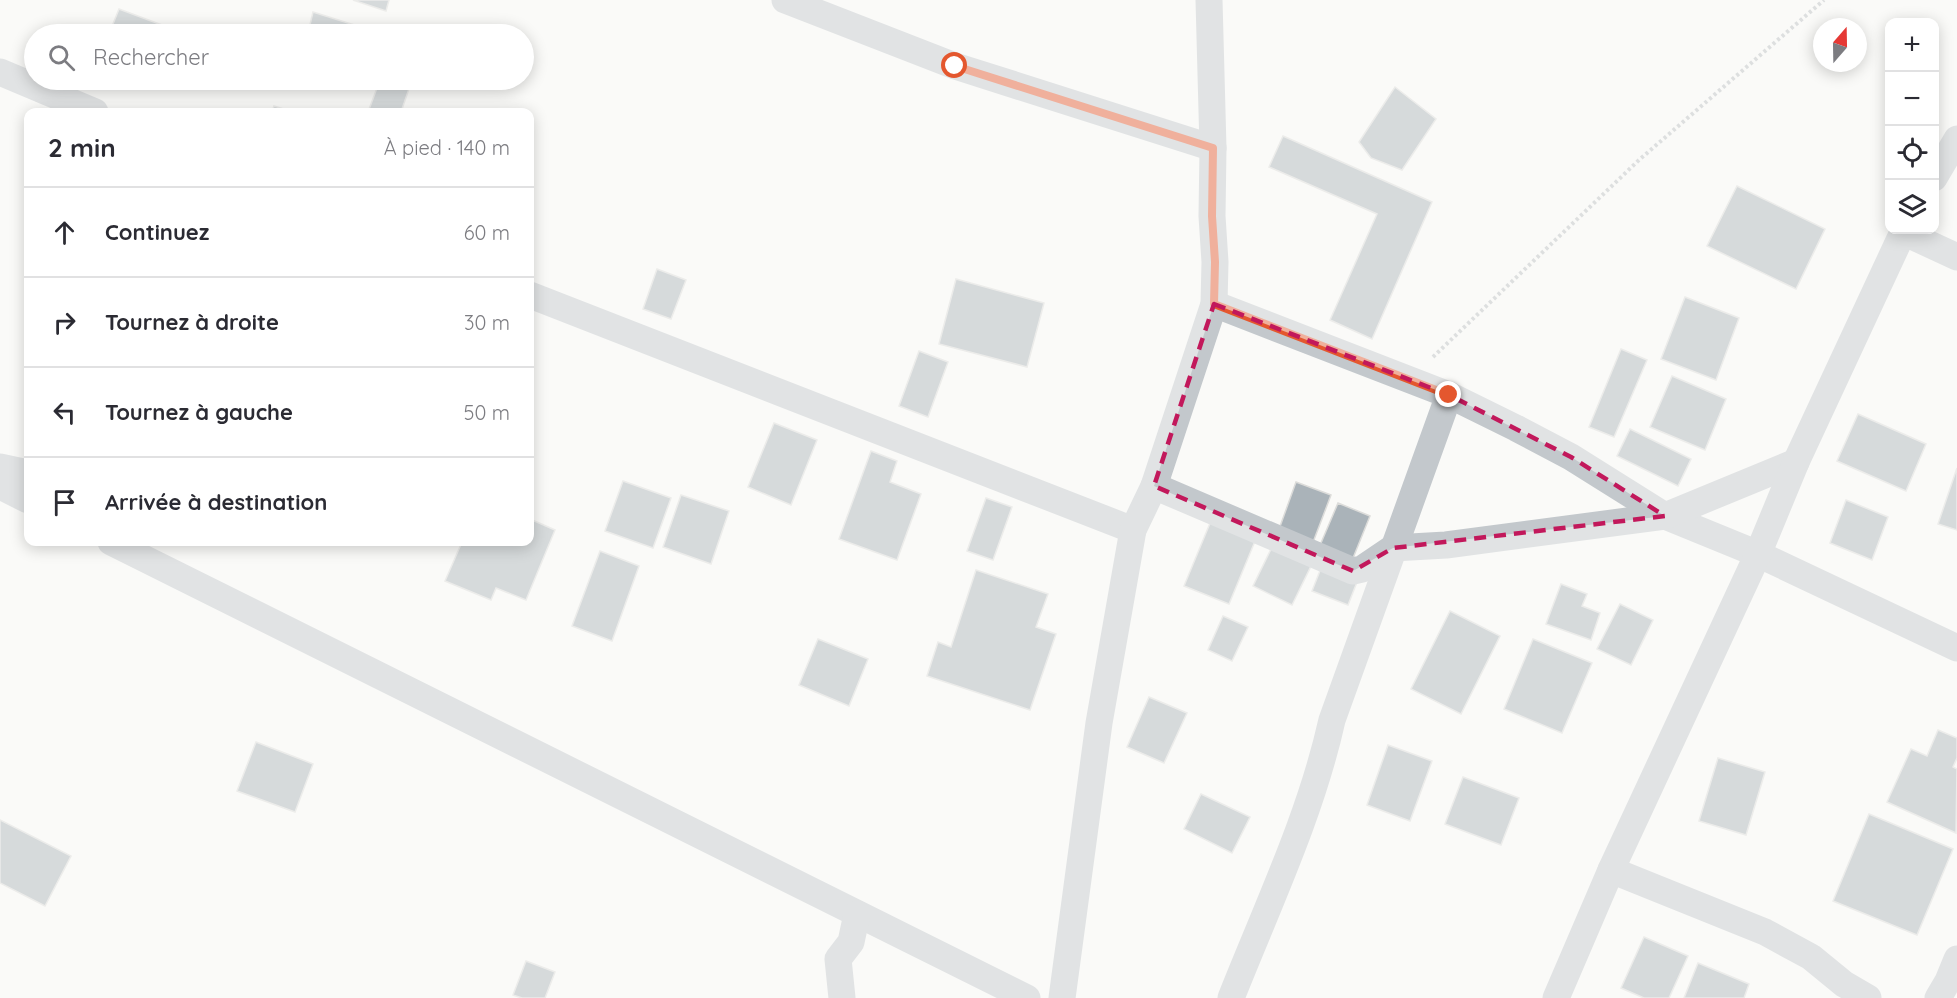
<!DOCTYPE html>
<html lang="fr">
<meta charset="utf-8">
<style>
body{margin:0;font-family:Quicksand,sans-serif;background:#f7f7f7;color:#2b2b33}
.controls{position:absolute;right:18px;top:18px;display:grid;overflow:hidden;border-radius:12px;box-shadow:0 3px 15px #0003}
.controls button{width:54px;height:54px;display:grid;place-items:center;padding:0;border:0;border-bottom:2px solid #e1e1e2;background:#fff;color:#2b2b33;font:30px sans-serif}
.compass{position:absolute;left:1813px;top:18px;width:54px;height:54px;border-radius:50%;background:#fff;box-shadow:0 3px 15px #0003;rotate:20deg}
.stop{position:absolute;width:18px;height:18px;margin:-14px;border:4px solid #e4572e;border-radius:50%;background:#fff}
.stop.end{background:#e4572e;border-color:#fff;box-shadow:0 2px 6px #0008}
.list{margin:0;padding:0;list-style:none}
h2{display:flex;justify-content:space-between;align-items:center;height:78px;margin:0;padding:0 24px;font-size:26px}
h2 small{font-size:20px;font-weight:400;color:#7c7c81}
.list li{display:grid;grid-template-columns:39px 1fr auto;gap:18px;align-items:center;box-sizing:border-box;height:90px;padding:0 24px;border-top:2px solid #e1e1e2}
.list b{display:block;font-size:22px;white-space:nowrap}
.list em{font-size:20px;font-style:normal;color:#7c7c81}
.icon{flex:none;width:33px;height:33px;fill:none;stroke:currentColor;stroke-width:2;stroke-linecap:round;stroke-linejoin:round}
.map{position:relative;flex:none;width:1957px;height:998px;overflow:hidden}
.search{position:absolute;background:#fff;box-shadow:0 3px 15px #0003;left:24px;top:24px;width:510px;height:66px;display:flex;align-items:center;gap:15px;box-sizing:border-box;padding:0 21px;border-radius:33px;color:#7c7c81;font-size:22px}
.panel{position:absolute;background:#fff;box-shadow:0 3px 15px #0003;left:24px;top:108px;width:510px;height:438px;border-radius:12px}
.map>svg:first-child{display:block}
</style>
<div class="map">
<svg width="1957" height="998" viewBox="0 0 1957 998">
<rect width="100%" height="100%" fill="#fafaf8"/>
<g fill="#aab3b9" stroke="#dcdcda" stroke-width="1.5">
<path d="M353 0H389L386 11Z"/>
<path d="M119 9 170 28 168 34H109Z"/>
<path d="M313 12 383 34H328L309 29Z"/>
<path d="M132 80H150L148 86Z"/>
<path d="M380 80H412L401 112H368Z"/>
<path d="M1395 87 1436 119 1402 170 1371 158 1359 142Z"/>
<path d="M274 106 293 112H272Z"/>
<path d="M1283 136 1432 202 1372 339 1330 320 1377 214 1269 167Z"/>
<path d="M1737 186 1825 229 1796 289 1707 246Z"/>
<path d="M657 269 686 280 671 319 643 309Z"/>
<path d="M956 279 1044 303 1027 367 939 344Z"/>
<path d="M1685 297 1739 318 1716 380 1661 359Z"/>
<path d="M1621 349 1647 360 1614 437 1589 427Z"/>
<path d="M919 351 948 362 928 417 899 406Z"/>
<path d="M1672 376 1726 399 1705 450 1650 427Z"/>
<path d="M1858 414 1926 444 1906 491 1837 461Z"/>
<path d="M774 423 817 440 791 505 748 487Z"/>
<path d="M1630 429 1691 459 1678 486 1617 456Z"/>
<path d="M871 451 897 461 890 482 921 494 897 560 839 539Z"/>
<path d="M1957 468V530L1938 524Z"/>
<path d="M623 481 671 498 653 548 605 531Z"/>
<path d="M1296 482 1331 495 1312 545 1278 532Z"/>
<path d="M681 495 729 511 711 564 663 547Z"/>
<path d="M986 498 1012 507 993 560 967 551Z"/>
<path d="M1846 500 1888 517 1872 560 1830 543Z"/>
<path d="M1338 503 1370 516 1351 563 1318 550Z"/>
<path d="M1213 516 1258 534 1229 604 1184 586Z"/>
<path d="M530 519 555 530 526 600 496 588 491 600 445 581 462 542H530Z"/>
<path d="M1273 545 1312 564 1292 605 1253 586Z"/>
<path d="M600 551 639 566 612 641 572 626Z"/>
<path d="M1323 563 1359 577 1348 605 1312 591Z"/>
<path d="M976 570 1048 594 1036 627 1056 634 1030 710 927 676 938 642 951 647Z"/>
<path d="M1561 584 1587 594 1582 606 1600 613 1591 640 1546 624Z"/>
<path d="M1620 604 1653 620 1631 665 1597 649Z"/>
<path d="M1450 611 1500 636 1461 714 1411 689Z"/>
<path d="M1223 616 1248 627 1232 661 1208 650Z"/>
<path d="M818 639 868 659 849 706 799 685Z"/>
<path d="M1533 639 1592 663 1562 733 1504 709Z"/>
<path d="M1149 697 1187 713 1164 763 1127 747Z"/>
<path d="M1938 730 1957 738V758L1953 767 1957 769 1956 833 1887 802 1911 749 1927 756Z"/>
<path d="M256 742 313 764 295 812 237 791Z"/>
<path d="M1388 745 1432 761 1410 821 1367 805Z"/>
<path d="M1718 758 1765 772 1746 835 1699 821Z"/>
<path d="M1463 777 1519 798 1501 845 1445 824Z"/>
<path d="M1201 794 1250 817 1232 853 1184 829Z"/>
<path d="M1869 814 1953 849 1917 935 1833 901Z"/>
<path d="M0 820 71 856 45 906 0 883Z"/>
<path d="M1644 937 1688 956 1669 998H1644L1621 988Z"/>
<path d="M526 961 555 972 545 998H522L513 995Z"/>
<path d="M1698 963 1749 984 1744 998H1684Z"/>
</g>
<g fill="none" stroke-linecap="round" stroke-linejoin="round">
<path stroke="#bbbfc2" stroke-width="4" stroke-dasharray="3 3" stroke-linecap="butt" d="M1433 357 1639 160 1824 0"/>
<g stroke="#c3c8cc" stroke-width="27">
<path d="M785 0 955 66 1213 148"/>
<path d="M0 72 95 112"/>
<path d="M1934 178 1957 139"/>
<path d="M1903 232 1957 257"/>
<path d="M530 295 1133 530"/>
<path d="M1214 304 1449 395 1516 428 1571 457 1665 516 1758 554 1957 648"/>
<path d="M0 467 28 473"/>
<path d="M0 486 28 500"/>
<path d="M1154 486 1353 571 1362 569 1393 548 1446 545 1665 516 1796 462"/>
<path d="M111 542 1027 998"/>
<path d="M1611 870 1765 932 1811 957 1844 984 1868 998"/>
<path d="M842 998 838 959 851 942 857 914"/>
<path d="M1062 998 1099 723 1133 530 1154 486 1214 304 1215 262 1212 216 1213 148 1209 0"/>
<path d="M1231 998C1267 907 1311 815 1332 720L1449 395"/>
<path d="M1556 998 1611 870 1758 554 1796 462 1904 230"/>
<path d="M1938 998 1948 981 1957 959"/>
</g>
</g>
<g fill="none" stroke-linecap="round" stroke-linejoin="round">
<path stroke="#e4572e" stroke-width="8" d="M955 66 1213 148 1212 216 1215 262 1214 304 1449 395"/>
</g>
<path d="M0 0H1957V998H0ZM1214 304 1449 395 1571 457 1665 516 1393 548 1353 571 1154 486Z" fill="#fafaf8" fill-opacity=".55" fill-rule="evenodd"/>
<path fill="none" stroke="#c2185b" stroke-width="4.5" stroke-dasharray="12 8" stroke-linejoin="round" d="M1214 304 1449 395 1571 457 1665 516 1393 548 1353 571 1154 486Z"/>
</svg>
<div class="controls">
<button>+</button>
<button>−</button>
<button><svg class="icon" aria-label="locate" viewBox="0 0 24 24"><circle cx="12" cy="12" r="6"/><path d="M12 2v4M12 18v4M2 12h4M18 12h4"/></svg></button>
<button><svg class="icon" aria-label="layers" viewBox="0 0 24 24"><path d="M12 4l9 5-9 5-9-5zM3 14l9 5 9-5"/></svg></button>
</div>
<svg class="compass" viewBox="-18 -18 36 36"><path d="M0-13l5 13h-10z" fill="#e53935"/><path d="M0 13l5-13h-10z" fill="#7c7c81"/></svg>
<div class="stop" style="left:955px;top:66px"></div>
<div class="stop end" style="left:1449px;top:395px"></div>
<div class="search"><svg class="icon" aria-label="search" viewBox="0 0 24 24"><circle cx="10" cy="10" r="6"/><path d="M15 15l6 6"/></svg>Rechercher</div>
<section class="panel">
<h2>2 min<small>À pied · 140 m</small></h2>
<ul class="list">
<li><svg class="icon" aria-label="ahead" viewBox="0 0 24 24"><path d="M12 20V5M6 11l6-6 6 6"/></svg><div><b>Continuez</b></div><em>60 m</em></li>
<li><svg class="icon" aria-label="right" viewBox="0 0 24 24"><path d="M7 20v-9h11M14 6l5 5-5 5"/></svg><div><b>Tournez à droite</b></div><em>30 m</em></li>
<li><svg class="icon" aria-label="left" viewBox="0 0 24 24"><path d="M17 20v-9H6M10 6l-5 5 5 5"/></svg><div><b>Tournez à gauche</b></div><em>50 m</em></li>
<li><svg class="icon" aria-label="arrive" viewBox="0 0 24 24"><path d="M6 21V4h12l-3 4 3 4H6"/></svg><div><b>Arrivée à destination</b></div></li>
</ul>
</section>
</div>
